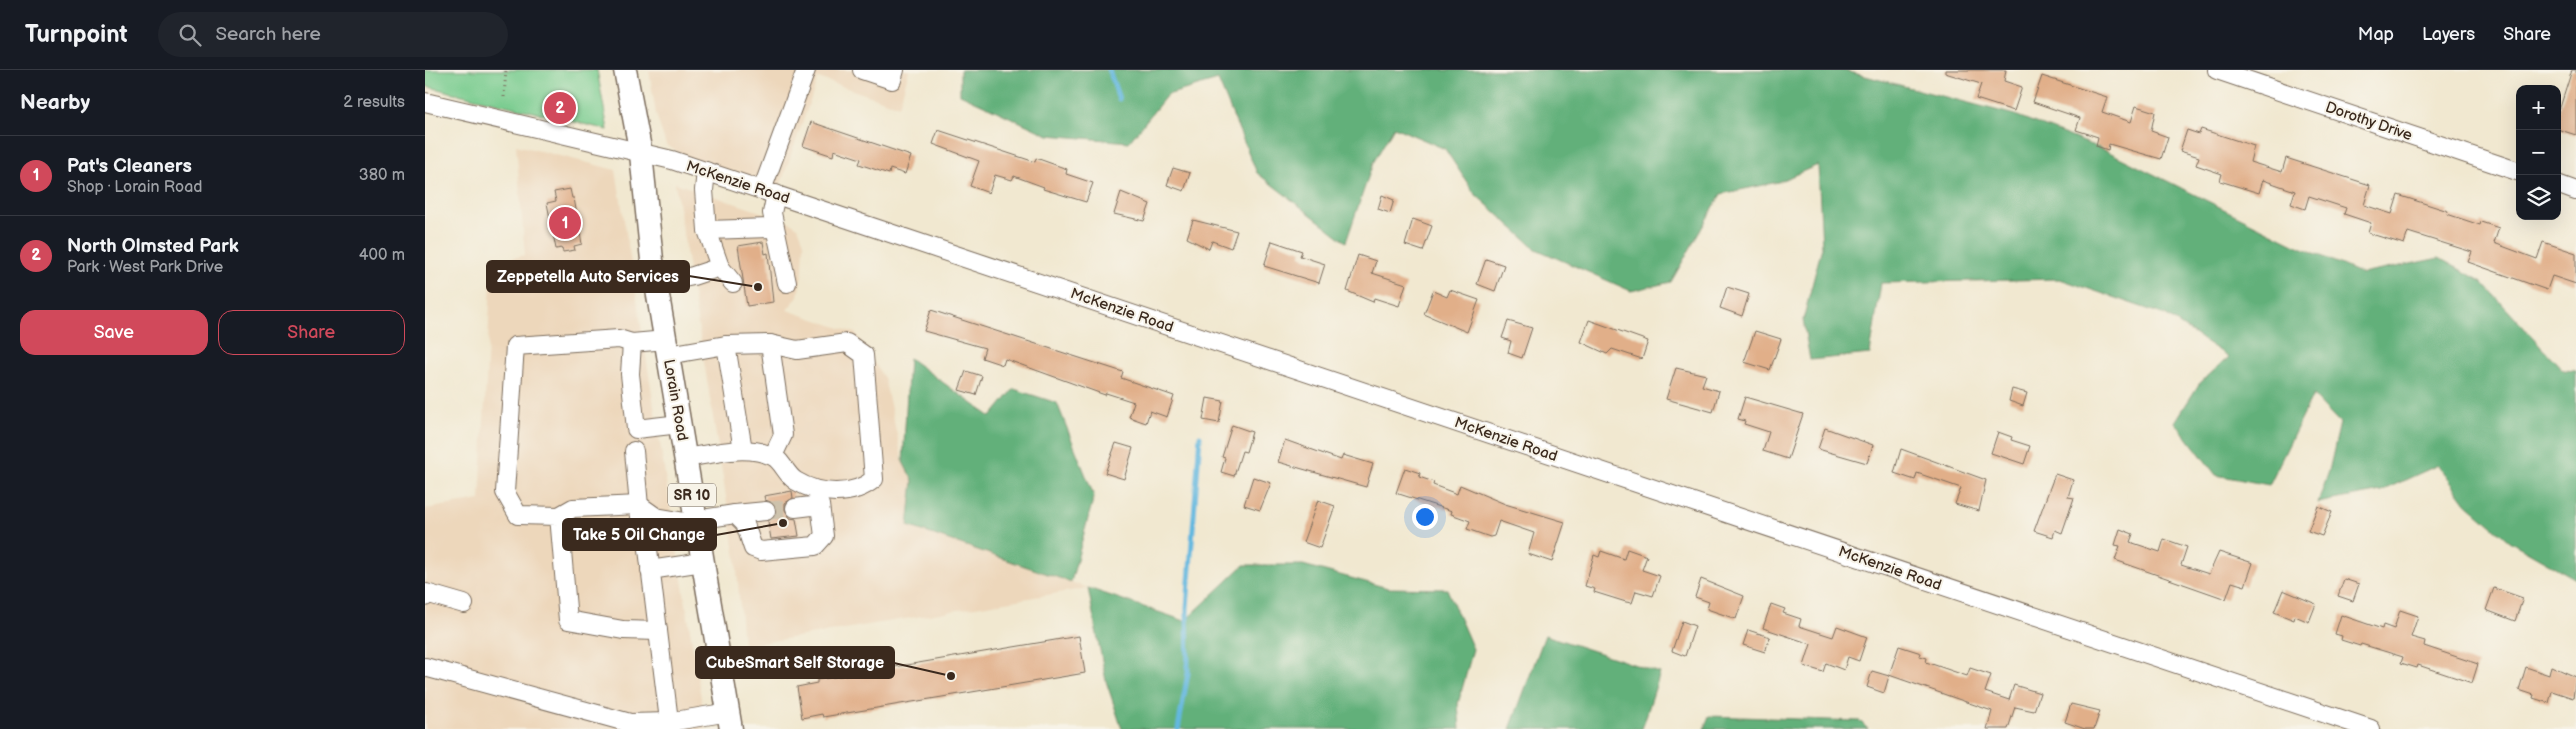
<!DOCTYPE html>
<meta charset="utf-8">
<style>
body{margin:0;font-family:"Balsamiq Sans",sans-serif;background:#20242c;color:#f1f3f6}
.controls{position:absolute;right:15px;top:15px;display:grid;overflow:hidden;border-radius:10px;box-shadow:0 5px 20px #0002}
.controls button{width:45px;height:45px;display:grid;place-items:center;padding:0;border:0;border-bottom:1px solid #363941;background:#171b24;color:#f1f3f6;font:25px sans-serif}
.you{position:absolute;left:999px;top:446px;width:18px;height:18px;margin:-12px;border:4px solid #fff;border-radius:50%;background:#1a73e8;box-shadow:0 0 0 8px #1a73e833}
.badge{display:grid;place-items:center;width:32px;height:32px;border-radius:50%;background:#d1495b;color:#fff;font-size:16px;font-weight:700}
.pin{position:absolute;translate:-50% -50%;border:2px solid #fff;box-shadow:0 1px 5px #0006}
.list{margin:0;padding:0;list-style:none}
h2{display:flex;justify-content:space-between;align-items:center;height:65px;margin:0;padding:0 20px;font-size:21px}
h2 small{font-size:16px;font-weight:400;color:#9ea1a6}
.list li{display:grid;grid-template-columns:32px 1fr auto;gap:15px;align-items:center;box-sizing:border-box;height:80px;padding:0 20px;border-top:1px solid #363941}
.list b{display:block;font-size:19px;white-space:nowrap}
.list p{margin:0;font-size:16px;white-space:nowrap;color:#9ea1a6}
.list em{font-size:16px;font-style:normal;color:#9ea1a6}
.actions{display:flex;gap:10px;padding:15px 20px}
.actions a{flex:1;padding:11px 0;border:1px solid #d1495b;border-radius:15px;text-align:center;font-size:18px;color:#d1495b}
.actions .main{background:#d1495b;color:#fff}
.icon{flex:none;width:28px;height:28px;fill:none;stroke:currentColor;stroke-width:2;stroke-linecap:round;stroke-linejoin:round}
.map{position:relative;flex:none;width:2151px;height:659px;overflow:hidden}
header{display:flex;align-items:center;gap:30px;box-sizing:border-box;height:70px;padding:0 25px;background:#171b24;border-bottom:1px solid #363941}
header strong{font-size:24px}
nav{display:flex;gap:28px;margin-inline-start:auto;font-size:18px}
.search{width:350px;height:45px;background:#20242c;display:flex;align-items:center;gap:12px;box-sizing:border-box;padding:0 18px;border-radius:28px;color:#9ea1a6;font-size:19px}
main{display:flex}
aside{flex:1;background:#171b24}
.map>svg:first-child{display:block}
</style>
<header>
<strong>Turnpoint</strong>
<div class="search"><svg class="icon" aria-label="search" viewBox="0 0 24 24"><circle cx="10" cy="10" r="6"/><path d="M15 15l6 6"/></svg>Search here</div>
<nav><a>Map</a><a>Layers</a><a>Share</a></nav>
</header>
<main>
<aside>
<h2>Nearby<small>2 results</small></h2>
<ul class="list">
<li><span class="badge">1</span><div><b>Pat's Cleaners</b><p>Shop · Lorain Road</p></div><em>380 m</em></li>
<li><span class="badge">2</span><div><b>North Olmsted Park</b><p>Park · West Park Drive</p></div><em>400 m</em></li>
</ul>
<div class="actions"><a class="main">Save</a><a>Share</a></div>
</aside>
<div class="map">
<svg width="2151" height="659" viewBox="0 0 2151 659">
<rect width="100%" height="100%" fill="#f7f3e8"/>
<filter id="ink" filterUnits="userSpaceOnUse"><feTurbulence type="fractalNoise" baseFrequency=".02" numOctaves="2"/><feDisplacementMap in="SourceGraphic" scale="10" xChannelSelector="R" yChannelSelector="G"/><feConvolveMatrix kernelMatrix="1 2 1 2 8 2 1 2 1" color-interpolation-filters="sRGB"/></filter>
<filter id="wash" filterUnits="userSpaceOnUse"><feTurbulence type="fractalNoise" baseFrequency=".0096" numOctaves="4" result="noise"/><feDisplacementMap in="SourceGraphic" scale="20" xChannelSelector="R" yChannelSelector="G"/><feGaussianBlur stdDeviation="1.12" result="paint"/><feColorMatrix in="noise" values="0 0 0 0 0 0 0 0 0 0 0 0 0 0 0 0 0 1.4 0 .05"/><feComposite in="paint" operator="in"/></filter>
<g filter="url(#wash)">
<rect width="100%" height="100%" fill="#f1e8d0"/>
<g fill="#edd7bb">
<path d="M224 0H484L474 36 393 8 354 119 265 89 241 75 231 44Z"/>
<path d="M91 75 191 100 281 659H0V439L55 430 67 193 100 185Z"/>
<path d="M250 113 365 152 373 157 379 172 378 200 373 226 362 240 430 263 459 308 478 392 488 411 484 456 663 518 330 574H318L311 488Z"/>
</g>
<path fill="#79cc8f" stroke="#5a7b56" d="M0 0H172L183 60 0 16Z"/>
<g fill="#62b07a" stroke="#4e6d4c">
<path d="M535 0H1417L1590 45 1682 81 1869 174 1937 204 2014 188 2056 211 2138 300 2151 301V509L2084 471 2041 433 2013 395 1956 421 1893 433 1904 401 1915 353 1888 325 1844 415 1791 405 1750 352 1774 314 1804 287 1740 245 1635 209 1456 213 1445 284 1385 290 1378 250 1397 177 1393 95 1353 112 1296 124 1246 212 1206 221 1111 179 1049 123 1020 79 969 57 948 93 921 172 832 103 793 10 742 25 704 72 623 65 535 24Z"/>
<path d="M484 288 566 347 589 319 632 333 669 426 646 512 483 456 488 411 478 392Z"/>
<path d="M819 495H878L963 518 1022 519 1048 579 1033 634 1035 659H697L681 611 663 518 760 551Z"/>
<path d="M1120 565 1235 603 1217 659H1085Z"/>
<path d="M1284 646 1435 651 1443 659H1279Z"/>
</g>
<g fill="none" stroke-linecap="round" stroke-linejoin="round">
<g stroke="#63b8df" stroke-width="5">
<path d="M684 0 694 29"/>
<path d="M753 659 763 603 762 538 775 366"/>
</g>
</g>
<g id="blocks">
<g fill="#e1af89">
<path d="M1520 0H1581L1579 11 1597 17 1589 41 1551 29 1556 14 1520 3Z"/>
<path d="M2147 0H2151V65L2132 59V47Z"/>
<path d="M1617 6 1682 27 1677 42 1706 52 1711 36 1730 42 1726 61 1743 67 1736 89 1684 74 1683 80 1671 76 1673 67 1651 60 1655 48 1608 32Z"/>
<path d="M386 52 486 86 480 104 465 99 464 104 434 94 436 89 409 80 408 86 378 76Z"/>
<path d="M1776 59 1829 76 1825 92 1857 102 1861 88 1945 115 1939 135 1967 144 1973 125 2023 141 2022 144 2055 155 2056 152 2074 158 2069 173 2112 189 2118 172 2151 183V214L2127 206 2122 220 2043 192 2047 182 1983 162 1979 174 1943 163 1946 153 1919 144 1921 138 1884 126 1880 139 1866 134 1870 121 1838 110 1834 123 1795 111 1797 104 1771 95 1774 87 1755 81 1762 60 1774 64Z"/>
<path d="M513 60 610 92 611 88 642 99 641 104 668 113 661 132 618 119 619 117 589 106 587 110 570 105 564 123 545 116 554 91 508 74Z"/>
<path d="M748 98 765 103 759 121 742 115Z"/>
<path d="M145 119 147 128H149L157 174 149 176 150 180 138 182 137 178 131 179 122 133 131 131 129 122Z"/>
<path d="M696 122 725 134 719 151 689 144Z"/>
<path d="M957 125 969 130 965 143 953 139Z"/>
<path d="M988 149 1007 156 998 181 980 175Z"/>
<path d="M768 150 812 161 806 178 787 171 784 179 762 168Z"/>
<path d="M847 171 877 181 875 186 900 194 894 213 839 196Z"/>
<path d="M338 172 340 184 343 183 348 232 322 236 313 176Z"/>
<path d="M933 185 951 191 947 203 981 214 974 236 949 228 948 232 922 221Z"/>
<path d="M1061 189 1079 195 1070 221 1052 214Z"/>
<path d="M1302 217 1324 224 1317 246 1295 238Z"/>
<path d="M1025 220 1054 230 1042 262 999 244 1008 221 1022 227Z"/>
<path d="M506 240 698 302 696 308 749 326 742 347 725 341 721 353 704 347 709 332 681 323 680 325 580 289 578 295 557 288 560 278 499 261Z"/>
<path d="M1164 250 1223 271 1217 289 1187 279 1182 284 1156 272Z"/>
<path d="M1083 251 1107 258 1097 288 1083 283 1086 271 1077 268Z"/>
<path d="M1330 261 1356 269 1345 300 1319 292Z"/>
<path d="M1251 298 1281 305 1277 316 1294 321 1288 342 1241 329Z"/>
<path d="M541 301 557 306 551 325 534 320Z"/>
<path d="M1587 319 1602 323 1598 336 1584 331Z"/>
<path d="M1320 327 1378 344 1363 389 1338 381 1344 362 1319 354 1320 351 1313 349Z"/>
<path d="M782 328 798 331 794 353 778 350Z"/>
<path d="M807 355 827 362 821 382 817 381 809 406 796 402 800 388 797 387Z"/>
<path d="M1400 358 1448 375 1442 393 1393 379Z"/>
<path d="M1573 362 1587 367 1586 370 1605 376 1599 394 1566 383Z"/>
<path d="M860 370 916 390 918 385 948 394 941 417 853 392Z"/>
<path d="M691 373 708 378 699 409 680 403Z"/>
<path d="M1476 379 1561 410 1554 441 1530 434 1536 418 1492 403 1490 410 1469 403Z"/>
<path d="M980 398 995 403 994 407 1009 412 1008 415 1032 424 1035 415 1080 434 1140 452 1127 492 1103 484 1109 463 1074 451 1069 466 1065 467 1042 459 1045 451 1026 444 1027 441 971 423Z"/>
<path d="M1630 404 1648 410 1643 427 1649 428 1637 463 1630 460 1628 467 1609 461Z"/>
<path d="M828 407 846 413 835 440 819 435Z"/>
<path d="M367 421 368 428 360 433V440L365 448 371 449 374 466 346 469 343 451 350 446 351 440 346 432 340 430 339 426Z"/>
<path d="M893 430 910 436 895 478 878 472Z"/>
<path d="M1893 436 1907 442 1897 466 1883 461Z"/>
<path d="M1695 459 1708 464 1705 472 1735 482 1739 469 1762 477 1756 495 1784 504 1794 482 1828 493 1820 516 1807 512 1801 529 1690 490 1695 476 1690 475Z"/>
<path d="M1202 479 1222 486 1217 500 1235 506 1228 526 1211 521 1207 533 1201 532 1169 522 1170 519 1160 516 1169 485 1174 487 1176 481 1199 489Z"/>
<path d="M1276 509 1319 526 1311 549 1282 539 1284 532 1270 527Z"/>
<path d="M1919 509 1934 514 1928 531 1913 526Z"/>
<path d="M2069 518 2098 528 2090 551 2061 540Z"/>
<path d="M1858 520 1891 534 1884 552 1870 546 1869 550 1849 542Z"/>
<path d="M1346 534 1360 539 1358 543 1376 549 1374 556 1408 567 1412 556 1442 567 1434 591 1423 587 1419 600 1401 593 1398 602 1379 596 1386 574 1338 558Z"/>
<path d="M1975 540 1993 546 1986 567 2000 571 1999 576 2053 594 2047 613 1993 595 1992 598 1976 593 1978 587 1936 574 1935 576 1916 570 1917 566 1910 564 1916 545 1957 559 1958 555 1969 559Z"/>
<path d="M1257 551 1270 556 1260 586 1247 581Z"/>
<path d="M1323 560 1345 567 1340 582 1318 575Z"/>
<path d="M654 566 660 603 398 647 397 644 377 648 372 617 392 613V610Z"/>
<path d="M1474 576 1496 583 1495 586 1502 588 1501 592 1542 606 1545 598 1566 605 1560 622 1584 630 1589 615 1615 623 1609 641 1590 637 1583 659H1562L1567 641 1464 605Z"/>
<path d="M2126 596 2151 607 2148 628 2127 621 2124 633 2108 628 2109 625 2094 620 2101 597 2124 605Z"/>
<path d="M1447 601 1464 606 1459 623 1442 617Z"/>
<path d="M1646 634 1675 641 1669 659H1660L1640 652Z"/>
</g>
</g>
</g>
<g filter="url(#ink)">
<use href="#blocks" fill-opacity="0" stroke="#7b6c5c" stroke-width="1"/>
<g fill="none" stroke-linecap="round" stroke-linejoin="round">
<path stroke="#cdc2ac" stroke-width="18" stroke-dasharray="18 9" stroke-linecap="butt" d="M341 441 370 438"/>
<g stroke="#7b6c5c" stroke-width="20">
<g id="minor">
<path d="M437 0 467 10 470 0"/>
<path d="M1792 0 2095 102"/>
<path d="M0 32 247 90 1946 659"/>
<path d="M281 101 279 120 282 160 349 158"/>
<path d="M2132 114 2151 121"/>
<path d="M337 120 381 0"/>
<path d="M351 124 347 143 362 213"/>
<path d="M295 197 308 213"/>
<path d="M231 214 268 206 295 197 282 160"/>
<path d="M207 273 205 304 211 359 255 354"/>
<path d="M345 274 358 365 348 386"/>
<path d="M301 275 318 380"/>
<path d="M243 285 301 275 345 274 372 280 422 273 439 285 449 409C428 427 394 425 371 411 361 405 357 390 347 386 321 374 287 384 261 388"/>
<path d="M209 381 216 458 222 471 245 659"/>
<path d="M310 444 341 441"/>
<path d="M134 446 148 438 214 435 231 447 272 454"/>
<path d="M271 450 310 444 320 454 328 478 336 481 390 476 399 466 395 435 370 438"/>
<path d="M225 500 278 492"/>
<path d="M0 527 1 523 39 534"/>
<path d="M233 561 198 560 143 550 134 446 93 445 80 422 90 276 194 269 207 273 241 270"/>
<path d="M0 597 205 653 244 652 304 642"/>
</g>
</g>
<g stroke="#7b6c5c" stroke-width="25">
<path id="major" d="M200 0 216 84 227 190 306 659"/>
</g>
<path stroke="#7b6c5c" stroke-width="3" stroke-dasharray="1 4" stroke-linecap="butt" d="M79 27 81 0"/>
<use href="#minor" stroke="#fff" stroke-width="18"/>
<use href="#major" stroke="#fff" stroke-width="22"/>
</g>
</g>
<g text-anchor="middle" stroke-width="4" stroke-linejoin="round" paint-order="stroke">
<rect fill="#f7f3e8" stroke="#73665b" stroke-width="1" x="243" y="413.5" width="48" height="23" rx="4"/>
<g font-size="14" font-weight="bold" fill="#3b2a1e">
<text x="267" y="430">SR 10</text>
</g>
<g font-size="15" fill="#3b2a1e" stroke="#f7f3e8">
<text transform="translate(1944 51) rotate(19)" y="5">Dorothy Drive</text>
<text transform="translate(313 112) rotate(18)" y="5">McKenzie Road</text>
<text transform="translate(697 240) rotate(19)" y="5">McKenzie Road</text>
<text transform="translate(251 330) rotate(80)" y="5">Lorain Road</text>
<text transform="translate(1081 369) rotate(19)" y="5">McKenzie Road</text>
<text transform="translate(1465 498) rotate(19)" y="5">McKenzie Road</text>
</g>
</g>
<path fill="none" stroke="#3b2a1e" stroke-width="2" d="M333 217L264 206M358 453L291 465M526 606L469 593"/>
<g fill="#3b2a1e" stroke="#f7f3e8" stroke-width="2">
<circle cx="333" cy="217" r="5"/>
<circle cx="358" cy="453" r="5"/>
<circle cx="526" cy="606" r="5"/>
</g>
<g fill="#3b2a1e" stroke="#3b2a1e" stroke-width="2">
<rect x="62" y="191" width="202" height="31" rx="5"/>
<rect x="138" y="449" width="153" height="31" rx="5"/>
<rect x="271" y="577" width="198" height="31" rx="5"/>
</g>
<g font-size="16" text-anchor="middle" font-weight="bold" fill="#fff">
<text x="163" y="212">Zeppetella Auto Services</text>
<text x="214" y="470">Take 5 Oil Change</text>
<text x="370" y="598">CubeSmart Self Storage</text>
</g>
</svg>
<div class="controls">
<button>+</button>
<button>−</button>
<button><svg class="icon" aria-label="layers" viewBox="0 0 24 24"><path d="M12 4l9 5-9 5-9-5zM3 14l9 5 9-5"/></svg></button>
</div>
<div class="you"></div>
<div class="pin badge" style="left:140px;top:153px">1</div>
<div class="pin badge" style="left:135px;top:38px">2</div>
</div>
</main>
